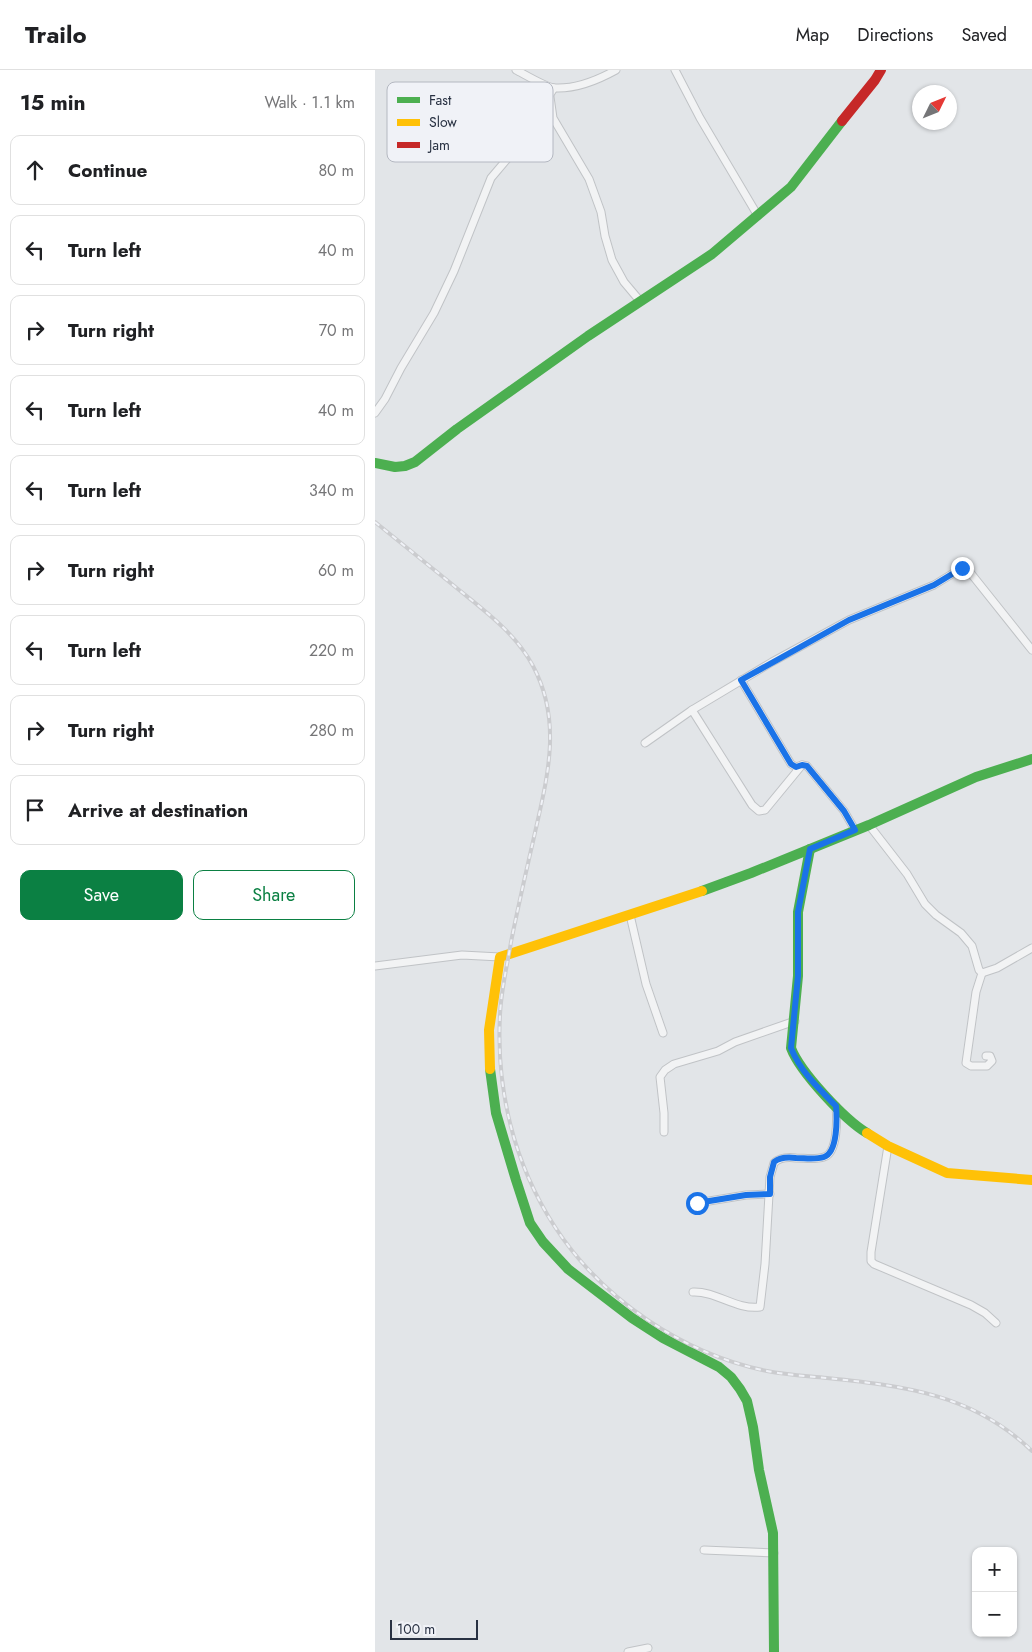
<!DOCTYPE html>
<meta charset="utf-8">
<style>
body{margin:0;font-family:Jost,sans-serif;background:#f6f6f6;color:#202124}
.controls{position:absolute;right:15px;bottom:15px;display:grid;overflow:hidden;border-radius:10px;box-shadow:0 1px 4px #0004}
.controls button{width:45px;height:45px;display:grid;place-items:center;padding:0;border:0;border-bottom:1px solid #e0e0e0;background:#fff;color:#202124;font:25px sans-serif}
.compass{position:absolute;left:537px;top:15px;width:45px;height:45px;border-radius:50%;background:#fff;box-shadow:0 1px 4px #0004;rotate:47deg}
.scale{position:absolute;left:15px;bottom:12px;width:88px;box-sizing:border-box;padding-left:5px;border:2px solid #283142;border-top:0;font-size:14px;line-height:18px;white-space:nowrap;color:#283142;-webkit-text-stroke:4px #f0f2f7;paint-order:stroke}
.stop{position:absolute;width:15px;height:15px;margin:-11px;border:4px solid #1a73e8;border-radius:50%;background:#fff}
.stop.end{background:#1a73e8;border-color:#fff;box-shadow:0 1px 5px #0008}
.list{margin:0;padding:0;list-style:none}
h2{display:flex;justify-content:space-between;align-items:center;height:65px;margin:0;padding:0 20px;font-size:21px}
h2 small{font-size:16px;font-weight:400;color:#757577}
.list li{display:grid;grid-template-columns:32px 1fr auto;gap:15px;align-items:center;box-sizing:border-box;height:70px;margin:0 10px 10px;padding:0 10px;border:1px solid #e0e0e0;border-radius:10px}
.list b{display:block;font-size:19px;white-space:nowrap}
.list em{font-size:16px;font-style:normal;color:#757577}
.actions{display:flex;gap:10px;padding:15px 20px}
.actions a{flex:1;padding:11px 0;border:1px solid #0b8043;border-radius:10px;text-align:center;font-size:18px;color:#0b8043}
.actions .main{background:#0b8043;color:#fff}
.icon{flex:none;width:28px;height:28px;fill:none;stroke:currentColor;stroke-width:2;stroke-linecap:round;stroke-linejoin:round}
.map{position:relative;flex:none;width:657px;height:1582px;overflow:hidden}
header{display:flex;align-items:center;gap:30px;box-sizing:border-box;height:70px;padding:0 25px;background:#fff;border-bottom:1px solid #e0e0e0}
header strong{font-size:24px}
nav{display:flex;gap:28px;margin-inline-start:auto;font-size:18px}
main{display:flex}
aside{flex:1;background:#fff}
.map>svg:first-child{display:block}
</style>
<header>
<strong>Trailo</strong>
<nav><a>Map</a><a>Directions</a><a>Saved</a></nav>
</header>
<main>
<aside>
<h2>15 min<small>Walk · 1.1 km</small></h2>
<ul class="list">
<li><svg class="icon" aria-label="ahead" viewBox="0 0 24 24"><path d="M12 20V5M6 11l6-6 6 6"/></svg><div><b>Continue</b></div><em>80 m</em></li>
<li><svg class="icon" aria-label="left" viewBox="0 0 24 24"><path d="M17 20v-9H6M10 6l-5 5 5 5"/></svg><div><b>Turn left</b></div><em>40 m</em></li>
<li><svg class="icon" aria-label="right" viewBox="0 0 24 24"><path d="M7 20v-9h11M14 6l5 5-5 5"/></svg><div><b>Turn right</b></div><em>70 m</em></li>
<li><svg class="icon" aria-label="left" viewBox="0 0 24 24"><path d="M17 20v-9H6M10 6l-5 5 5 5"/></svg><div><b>Turn left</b></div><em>40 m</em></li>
<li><svg class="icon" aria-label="left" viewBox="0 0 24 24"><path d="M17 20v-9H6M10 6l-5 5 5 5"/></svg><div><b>Turn left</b></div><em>340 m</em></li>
<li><svg class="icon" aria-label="right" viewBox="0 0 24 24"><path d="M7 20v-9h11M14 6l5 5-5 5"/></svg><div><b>Turn right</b></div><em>60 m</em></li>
<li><svg class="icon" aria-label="left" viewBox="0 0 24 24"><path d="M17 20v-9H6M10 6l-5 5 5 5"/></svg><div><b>Turn left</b></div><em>220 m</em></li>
<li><svg class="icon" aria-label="right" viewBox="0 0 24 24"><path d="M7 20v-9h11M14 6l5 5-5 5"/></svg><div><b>Turn right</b></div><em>280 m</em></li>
<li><svg class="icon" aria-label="arrive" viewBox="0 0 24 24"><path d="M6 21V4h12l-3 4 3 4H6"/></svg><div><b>Arrive at destination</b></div></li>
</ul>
<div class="actions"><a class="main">Save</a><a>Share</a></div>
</aside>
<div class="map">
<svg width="657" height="1582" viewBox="0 0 657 1582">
<rect width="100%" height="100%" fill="#e2e5e8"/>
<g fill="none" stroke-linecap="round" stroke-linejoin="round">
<g stroke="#c0c3c6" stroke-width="9">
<g id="street">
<path d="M141 0C149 4 172 18 180 18 201 19 223 10 241 0"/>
<path d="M300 0 325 48 383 146"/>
<path d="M175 27 178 48 214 109 226 142 230 166 237 190 249 212 265 231"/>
<path d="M0 343 10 329 26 298 59 243 79 201 116 108 144 75 179 18"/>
<path d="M366 610 416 694 421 697 427 695 432 696 469 741 480 760"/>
<path d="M317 640 377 735 384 741 390 740 427 695"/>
<path d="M270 673 317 640 397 592 474 550 559 515 590 496 657 580"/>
<path d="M494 755 532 804 550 834 561 845 586 863 597 876 604 900 607 903 601 922 591 993 596 996H612L617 991 615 986H611"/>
<path d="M255 845 271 914 288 963"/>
<path d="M0 896 87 885 125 887"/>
<path d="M607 903 622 898 657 878"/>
<path d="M289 1062V1043L285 1007 290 1000 299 994 343 981 360 972 420 951"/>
<path d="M513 1076 496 1182V1191L499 1194 596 1235 610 1243 621 1253"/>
<path d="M322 1133 371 1125 395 1124"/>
<path d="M318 1222C341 1221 361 1240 385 1237L390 1194 395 1107 399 1093C405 1087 413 1087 421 1088 430 1088 440 1090 449 1087 463 1083 462 1048 461 1036"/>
<path d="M329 1480 399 1483"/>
<path d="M253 1582 273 1578"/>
</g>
</g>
<use href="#street" stroke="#f2f3f4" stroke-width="7"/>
<g stroke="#4caf50" stroke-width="10">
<path d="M0 393 20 397 30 396 40 392 82 359 213 266 337 184 416 117 467 51"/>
<path d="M435 779 423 842V906L416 978C425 1002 470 1050 492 1063"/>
<path d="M327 821 376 803 494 755 601 707 657 689"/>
<path d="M115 999 121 1043 141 1110 155 1153 168 1172 193 1199 257 1248 288 1268 344 1297 356 1307 365 1319 372 1331 378 1357 384 1400 398 1463 399 1582"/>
</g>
<g stroke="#ffc107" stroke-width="10">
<path d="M115 999 114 960 125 887 327 821"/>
<path d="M492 1063 513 1076 572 1103 657 1110"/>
</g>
<path stroke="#c62828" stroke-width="10" d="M467 51 500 10 506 0"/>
<g stroke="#cbcccf" stroke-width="4">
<path id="rail" d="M0 452C26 473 52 494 78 515 107 539 140 562 158 596 188 652 172 709 159 767 151 802 143 837 136 872 132 896 126 921 125 945 121 1020 139 1094 180 1157 227 1229 308 1284 392 1301 412 1305 433 1306 452 1308 529 1316 598 1324 657 1381"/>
</g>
<use href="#rail" stroke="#f0f2f7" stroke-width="2" stroke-dasharray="5.5" stroke-linecap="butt"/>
</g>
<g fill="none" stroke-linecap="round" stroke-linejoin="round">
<path stroke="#1a73e8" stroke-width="6" d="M322 1133 371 1125 395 1124V1107L399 1092C405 1087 413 1087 421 1088 430 1088 440 1090 449 1087 463 1082 462 1048 461 1036 444 1019 425 1001 416 978L423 906V842L435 779 480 760 469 741 432 696 427 695 421 697 416 694 366 610 474 550 559 515 587 498"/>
</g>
<rect x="12" y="12" width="166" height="80" rx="8" fill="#f0f2f7" stroke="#b4b8c1" stroke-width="1"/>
<rect x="22" y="27" width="23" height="6" fill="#4caf50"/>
<rect x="22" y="49" width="23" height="7" fill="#ffc107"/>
<rect x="22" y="72" width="23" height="6" fill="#c62828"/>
<g font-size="14" fill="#283142">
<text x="54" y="35">Fast</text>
<text x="54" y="57">Slow</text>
<text x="54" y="80">Jam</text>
</g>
</svg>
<div class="controls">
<button>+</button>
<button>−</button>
</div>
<svg class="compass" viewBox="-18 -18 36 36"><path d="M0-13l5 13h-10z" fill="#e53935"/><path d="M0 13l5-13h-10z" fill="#757577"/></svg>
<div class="scale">100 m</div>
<div class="stop" style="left:322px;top:1133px"></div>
<div class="stop end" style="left:587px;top:498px"></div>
</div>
</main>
